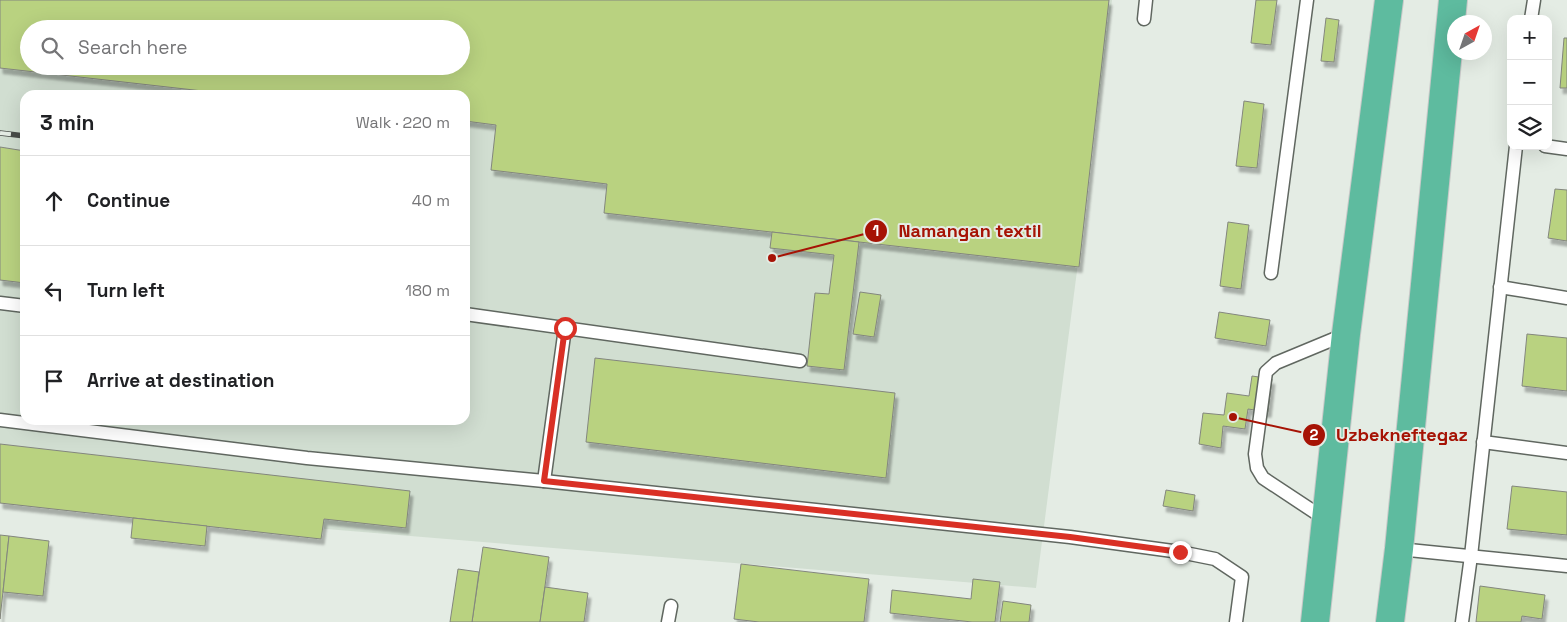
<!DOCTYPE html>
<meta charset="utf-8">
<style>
body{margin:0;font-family:"Space Grotesk",sans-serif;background:#f6f6f6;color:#202124}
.controls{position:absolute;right:15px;top:15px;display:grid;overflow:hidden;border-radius:10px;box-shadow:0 5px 20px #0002}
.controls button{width:45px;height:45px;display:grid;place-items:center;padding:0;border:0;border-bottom:1px solid #e0e0e0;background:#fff;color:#202124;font:25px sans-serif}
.compass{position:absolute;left:1447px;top:15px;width:45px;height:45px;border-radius:50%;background:#fff;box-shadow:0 5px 20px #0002;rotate:40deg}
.stop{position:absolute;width:15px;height:15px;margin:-11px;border:4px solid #d93025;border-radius:50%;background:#fff}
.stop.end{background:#d93025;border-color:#fff;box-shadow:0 1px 5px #0008}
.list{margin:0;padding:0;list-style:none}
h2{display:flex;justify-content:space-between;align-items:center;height:65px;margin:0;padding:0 20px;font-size:21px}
h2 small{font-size:16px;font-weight:400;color:#757577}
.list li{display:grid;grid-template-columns:32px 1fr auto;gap:15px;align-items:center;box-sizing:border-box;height:90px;padding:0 20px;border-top:1px solid #e0e0e0}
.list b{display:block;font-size:19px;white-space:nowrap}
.list em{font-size:16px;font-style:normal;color:#757577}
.icon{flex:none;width:28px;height:28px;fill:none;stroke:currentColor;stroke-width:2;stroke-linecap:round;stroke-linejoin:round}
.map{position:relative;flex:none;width:1567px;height:622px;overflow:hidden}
.search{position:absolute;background:#fff;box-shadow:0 5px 20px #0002;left:20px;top:20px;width:450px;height:55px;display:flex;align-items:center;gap:12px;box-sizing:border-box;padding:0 18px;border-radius:28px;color:#757577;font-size:19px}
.panel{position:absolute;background:#fff;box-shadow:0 5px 20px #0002;left:20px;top:90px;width:450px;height:335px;border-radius:15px}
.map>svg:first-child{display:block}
</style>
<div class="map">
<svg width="1567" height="622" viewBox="0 0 1567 622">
<defs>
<filter id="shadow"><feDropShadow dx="3" dy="5.5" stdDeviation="1" flood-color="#0004"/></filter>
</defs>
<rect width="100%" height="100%" fill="#e4ece4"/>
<path fill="#d1ded1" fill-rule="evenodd" d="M0 0H1112L1036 588 0 502ZM29 29H461V66H29ZM25 95H465V420H25Z"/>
<g fill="#b9d280" stroke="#83867e" fill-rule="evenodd" filter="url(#shadow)">
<path d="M0 0H1109L1079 267 604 213 607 184 491 170 496 125 465 121V95H238L0 68ZM29 29H461V66H29Z"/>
<path d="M1256 0H1277L1271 45 1251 43Z"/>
<path d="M1326 18 1339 20 1334 62 1321 61Z"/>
<path d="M1564 38H1567V88H1560Z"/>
<path d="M1244 101 1264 104 1257 168 1236 166Z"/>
<path d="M0 147 25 151V283L0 280Z"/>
<path d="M1555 189 1567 190V241L1548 238Z"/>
<path d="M1228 222 1249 225 1241 289 1220 286Z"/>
<path d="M772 232 859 242 844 370 807 366 815 293 829 294 834 255 770 248Z"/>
<path d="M860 292 881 295 874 337 853 334Z"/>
<path d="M1219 312 1270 320 1266 346 1215 338Z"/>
<path d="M1527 334 1567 338V391L1522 386Z"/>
<path d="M595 358 895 393 886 478 586 442Z"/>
<path d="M1252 376 1272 379 1268 412 1248 409 1245 429 1223 426 1221 448 1199 444 1203 413 1224 415 1227 393 1249 396Z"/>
<path d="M0 444 410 491 406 528 324 519 321 539 0 503Z"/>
<path d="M1512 486 1567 492V535L1507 529Z"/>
<path d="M1166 490 1195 495 1193 511 1163 506Z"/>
<path d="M133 518 207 526 205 546 131 538Z"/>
<path d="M0 535 9 536 0 619Z"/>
<path d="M9 536 49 541 43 596 3 592Z"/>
<path d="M483 547 549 557 540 622H472Z"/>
<path d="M741 564 869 579 864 622H759L734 619Z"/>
<path d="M458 569 479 572 472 622H450Z"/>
<path d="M973 579 1000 582 995 622H972L890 613 892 590 971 599Z"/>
<path d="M1480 586 1545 595 1542 619 1522 616 1521 622H1476Z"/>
<path d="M545 587 588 593 584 622H540Z"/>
<path d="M1003 601 1031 605 1029 622H1000Z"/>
</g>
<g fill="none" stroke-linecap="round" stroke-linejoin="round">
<g stroke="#606760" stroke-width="15">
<g id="service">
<path d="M1144 19 1146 0"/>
<path d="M1531 19 1534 0"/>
<path d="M1545 146 1567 149"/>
<path d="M1271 273 1307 0"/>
<path d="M1500 287 1567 298"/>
<path d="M0 303 25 306"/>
<path d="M465 314 800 361"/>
<path d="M0 420 307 458 544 481 1070 537 1180 552 1215 559 1242 577 1236 622"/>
<path d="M1483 442 1567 453"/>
<path d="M544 481 565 328"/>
<path d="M1325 519 1263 478 1257 468 1255 454 1266 372 1276 363 1346 334"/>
<path d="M1399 549 1567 566"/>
<path d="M668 622 671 606"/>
<path d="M1462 622 1471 556 1516 146"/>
</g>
</g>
<g stroke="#c8c8c8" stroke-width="30">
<g id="trunk">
<path d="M1315 622 1346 334 1389 0"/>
<path d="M1390 622 1399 549 1453 0"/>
</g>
</g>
<use href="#service" stroke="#fff" stroke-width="12"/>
<use href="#trunk" stroke="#5ebb9f" stroke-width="28"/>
<g stroke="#484c48" stroke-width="5.5">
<path id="rail" d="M0 133 25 136"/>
</g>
<use href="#rail" stroke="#e4ece4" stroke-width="4" stroke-dasharray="11" stroke-linecap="butt"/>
</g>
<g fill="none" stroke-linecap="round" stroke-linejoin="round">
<path stroke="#d93025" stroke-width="6" d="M565 328 544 481 1070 537 1180 552"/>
</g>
<path fill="none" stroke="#a61305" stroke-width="2" d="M772 258L876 231M1233 417L1314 435"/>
<g fill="#a61305" stroke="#e4ece4" stroke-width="2">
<circle cx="772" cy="258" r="5"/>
<circle cx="1233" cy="417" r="5"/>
<circle cx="876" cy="231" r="12"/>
<circle cx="1314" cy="435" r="12"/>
</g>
<g font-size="15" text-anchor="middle" font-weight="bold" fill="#fff">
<text x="876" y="236">1</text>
<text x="1314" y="440">2</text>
</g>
<g font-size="18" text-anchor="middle" font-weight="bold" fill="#a61305" stroke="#e4ece4" stroke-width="4" stroke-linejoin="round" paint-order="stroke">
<text x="970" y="237">Namangan textil</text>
<text x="1402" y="441">Uzbekneftegaz</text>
</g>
</svg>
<div class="controls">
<button>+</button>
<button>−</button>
<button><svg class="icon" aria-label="layers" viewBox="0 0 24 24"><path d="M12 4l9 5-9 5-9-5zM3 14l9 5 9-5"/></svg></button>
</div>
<svg class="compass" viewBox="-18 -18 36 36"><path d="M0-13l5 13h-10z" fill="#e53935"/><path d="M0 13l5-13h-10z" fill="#757577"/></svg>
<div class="stop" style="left:565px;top:328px"></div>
<div class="stop end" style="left:1180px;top:552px"></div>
<div class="search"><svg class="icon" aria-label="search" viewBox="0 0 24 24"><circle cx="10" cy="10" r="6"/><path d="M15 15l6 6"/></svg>Search here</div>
<section class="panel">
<h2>3 min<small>Walk · 220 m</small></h2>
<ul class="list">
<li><svg class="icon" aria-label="ahead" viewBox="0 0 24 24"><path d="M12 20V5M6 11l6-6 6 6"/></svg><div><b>Continue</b></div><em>40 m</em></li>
<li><svg class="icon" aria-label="left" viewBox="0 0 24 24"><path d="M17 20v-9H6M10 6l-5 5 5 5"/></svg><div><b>Turn left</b></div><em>180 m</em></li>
<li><svg class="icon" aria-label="arrive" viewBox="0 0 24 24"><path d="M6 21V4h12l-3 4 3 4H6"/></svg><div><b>Arrive at destination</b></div></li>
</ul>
</section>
</div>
